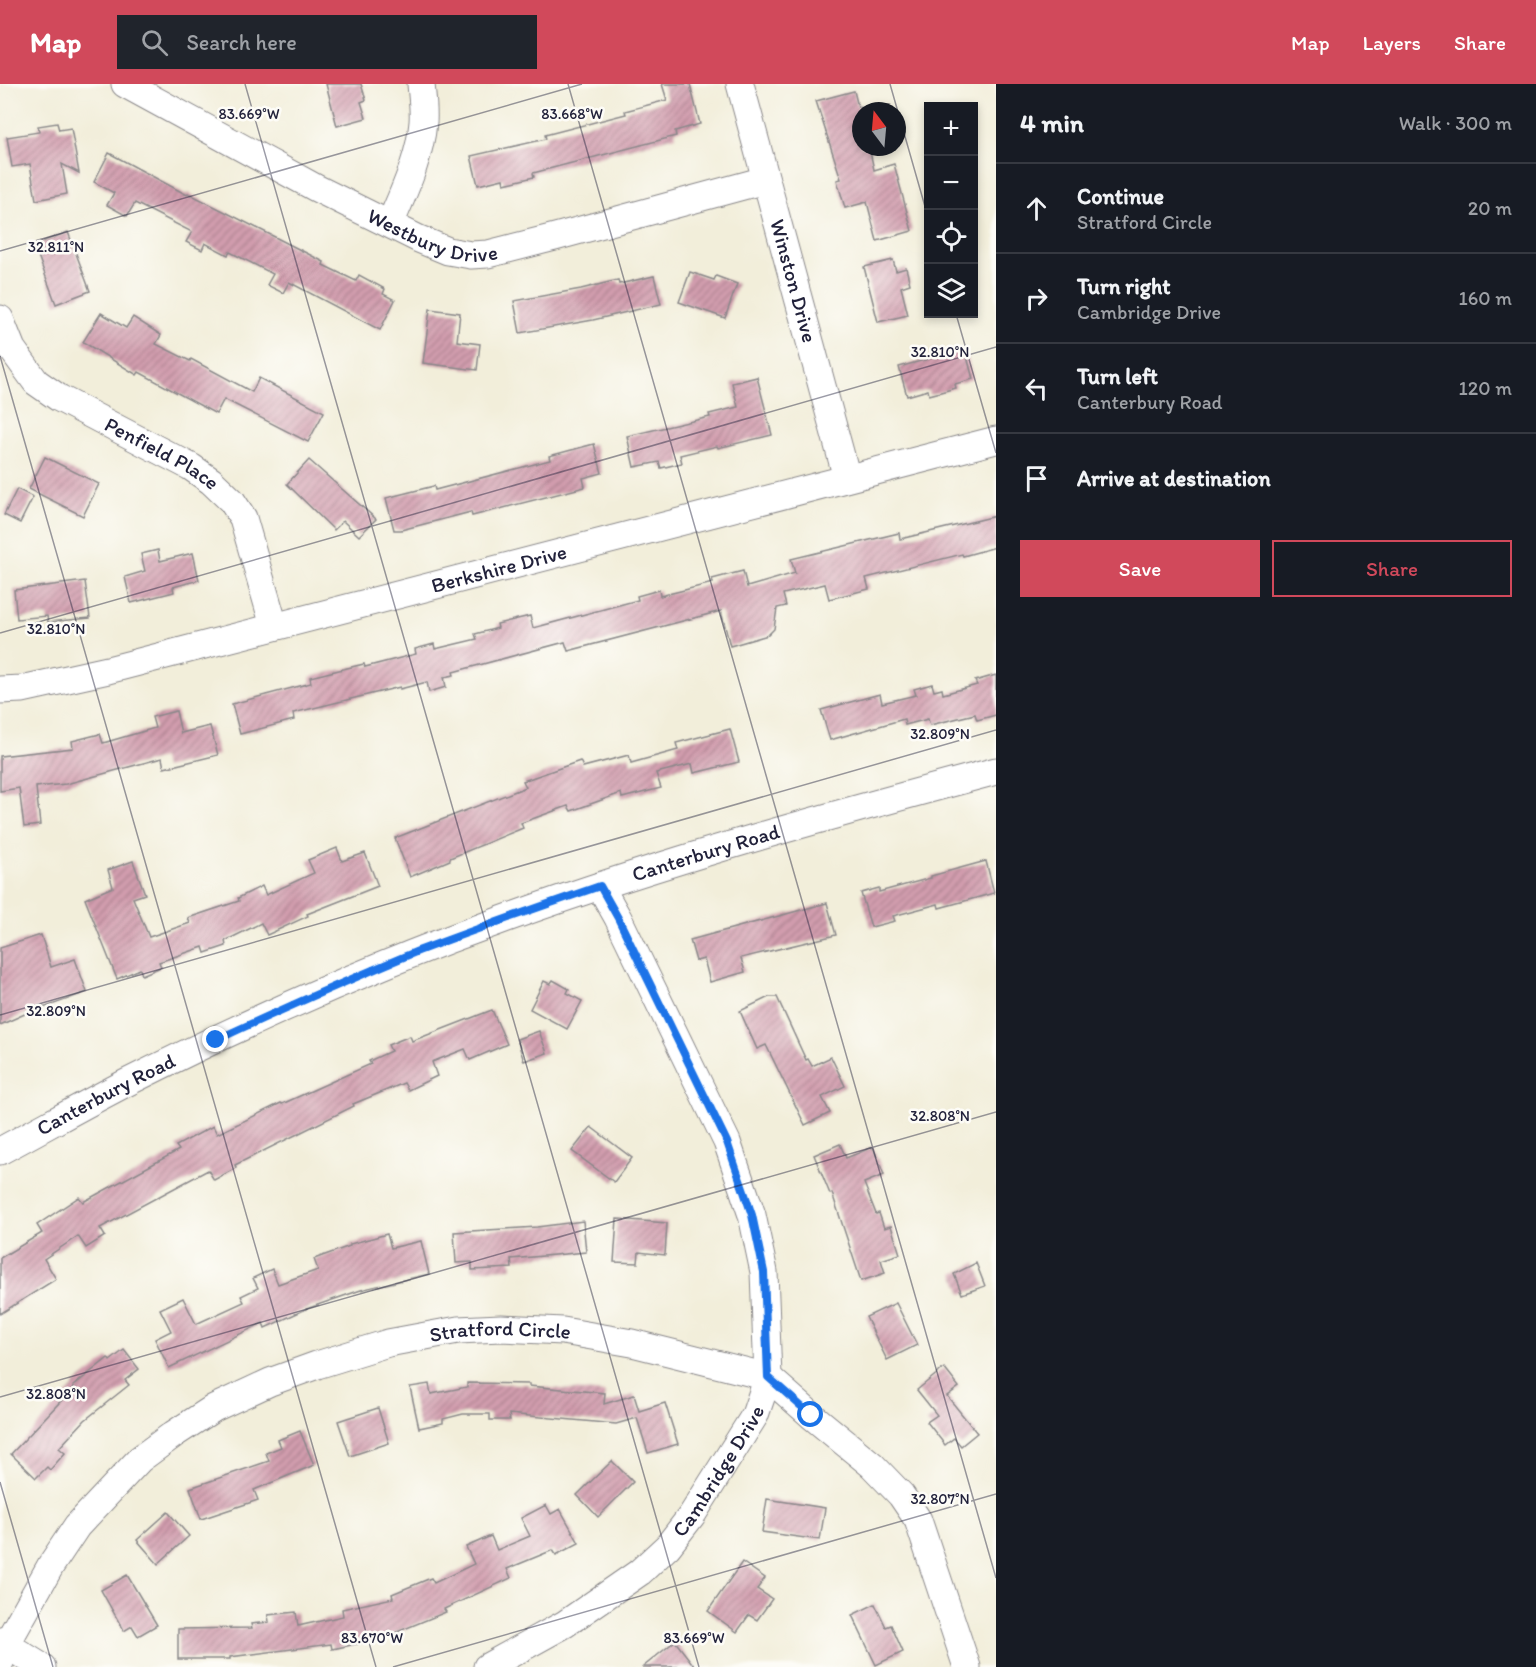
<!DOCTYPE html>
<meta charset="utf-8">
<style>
body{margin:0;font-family:Itim,sans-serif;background:#20242c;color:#f1f3f6}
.controls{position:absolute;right:18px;top:18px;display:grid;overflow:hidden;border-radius:0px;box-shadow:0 3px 9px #0003}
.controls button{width:54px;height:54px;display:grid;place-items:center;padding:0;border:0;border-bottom:2px solid #363941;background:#171b24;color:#f1f3f6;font:30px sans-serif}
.compass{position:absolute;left:852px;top:18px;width:54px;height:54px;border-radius:50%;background:#171b24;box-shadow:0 3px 9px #0003;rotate:344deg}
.stop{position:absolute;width:18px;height:18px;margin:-14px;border:4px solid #1a73e8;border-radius:50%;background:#fff}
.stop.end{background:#1a73e8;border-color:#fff;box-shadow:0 2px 6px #0008}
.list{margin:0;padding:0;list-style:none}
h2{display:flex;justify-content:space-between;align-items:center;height:78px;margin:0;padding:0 24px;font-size:26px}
h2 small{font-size:20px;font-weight:400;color:#9ea1a6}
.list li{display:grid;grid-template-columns:39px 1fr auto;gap:18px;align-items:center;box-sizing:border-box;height:90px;padding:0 24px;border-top:2px solid #363941}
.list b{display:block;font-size:22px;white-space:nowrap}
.list p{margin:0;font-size:20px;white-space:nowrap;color:#9ea1a6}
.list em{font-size:20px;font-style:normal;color:#9ea1a6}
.actions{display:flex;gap:12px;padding:18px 24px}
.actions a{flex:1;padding:14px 0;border:2px solid #d1495b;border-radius:0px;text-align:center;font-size:21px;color:#d1495b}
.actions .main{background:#d1495b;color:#fff}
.icon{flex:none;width:33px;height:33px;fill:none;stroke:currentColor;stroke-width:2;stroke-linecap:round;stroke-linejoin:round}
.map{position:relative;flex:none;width:996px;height:1583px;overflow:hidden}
header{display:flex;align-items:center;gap:36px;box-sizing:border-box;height:84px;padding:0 30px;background:#d1495b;color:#fff}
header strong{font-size:28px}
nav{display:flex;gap:33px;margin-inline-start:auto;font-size:21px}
.search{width:420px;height:54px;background:#20242c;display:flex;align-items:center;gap:15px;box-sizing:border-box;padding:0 21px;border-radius:0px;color:#9ea1a6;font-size:22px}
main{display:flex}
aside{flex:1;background:#171b24}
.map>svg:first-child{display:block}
</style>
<header>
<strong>Map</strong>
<div class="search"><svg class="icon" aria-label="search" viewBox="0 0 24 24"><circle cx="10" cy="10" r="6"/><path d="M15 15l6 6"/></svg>Search here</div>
<nav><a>Map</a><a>Layers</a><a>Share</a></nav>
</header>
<main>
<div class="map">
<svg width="996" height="1583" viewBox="0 0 996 1583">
<defs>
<pattern id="building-hatch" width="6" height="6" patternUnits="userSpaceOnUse" patternTransform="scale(1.5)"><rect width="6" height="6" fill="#d29dae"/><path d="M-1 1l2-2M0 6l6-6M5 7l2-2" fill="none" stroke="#aa808f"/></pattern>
</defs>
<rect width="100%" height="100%" fill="#fdfcf7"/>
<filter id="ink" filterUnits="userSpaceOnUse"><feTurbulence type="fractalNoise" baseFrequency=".0167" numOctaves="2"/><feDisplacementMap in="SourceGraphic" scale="12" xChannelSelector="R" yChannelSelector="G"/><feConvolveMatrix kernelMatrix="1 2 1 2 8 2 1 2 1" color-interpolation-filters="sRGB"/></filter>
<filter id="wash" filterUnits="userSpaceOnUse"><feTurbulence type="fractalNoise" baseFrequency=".008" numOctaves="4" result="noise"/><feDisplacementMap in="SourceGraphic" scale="24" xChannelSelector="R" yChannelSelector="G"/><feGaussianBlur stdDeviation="1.35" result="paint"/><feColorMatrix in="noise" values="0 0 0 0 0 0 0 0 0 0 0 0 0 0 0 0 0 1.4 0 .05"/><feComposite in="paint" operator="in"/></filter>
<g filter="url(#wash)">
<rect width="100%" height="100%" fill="#f2eeda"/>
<g id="blocks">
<g fill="url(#building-hatch)">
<path d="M326 0H361L366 16 361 18 366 34 337 42Z"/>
<path d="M662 0H690L700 40 675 47 676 52 533 89 534 93 504 100 503 95 478 101 471 72 546 55 545 51 626 30 625 27 667 16Z"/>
<path d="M854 7 858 23 861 22V63H869L874 86 894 80 912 147 877 157 867 118 845 124 837 96 841 95 816 17Z"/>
<path d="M57 39 59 46 71 44 79 89 62 80 67 110 36 116 30 80 12 83 7 53 39 48 38 42Z"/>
<path d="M109 69 187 111 188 109 324 178 323 181 356 197 359 191 385 205 383 210 395 216 380 246 289 198 283 209 267 201 273 190 230 168 228 171 205 159 202 166 186 158 192 148 135 119 127 132 107 121 114 109 94 98Z"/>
<path d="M68 148 90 207 56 220 34 161Z"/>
<path d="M893 176 896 187 906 184 910 200 901 203 908 231 878 238 864 183Z"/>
<path d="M690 188 714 196 716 192 737 200 725 234 679 218Z"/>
<path d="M654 192 661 220 593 236 520 249 514 217 581 205 618 196 619 200Z"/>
<path d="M430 225 460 229 457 257 480 260 477 286 423 279Z"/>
<path d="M101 229 126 244 133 233 161 251 156 260 190 277 191 275 252 308 259 294 324 328 308 358 224 315 216 330 139 288 137 291 83 258Z"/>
<path d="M965 265 973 295 955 300 956 304 929 311 928 306 907 312 899 283Z"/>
<path d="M757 293 772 351 718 364 717 362 680 371 682 379 661 384 659 378 634 383 627 352 710 333 709 330 738 323 732 299Z"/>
<path d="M594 360 602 389 583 394 585 403 472 432 471 428 401 446H394L386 414 434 402 435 406 550 376 549 372Z"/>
<path d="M45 373 99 400 83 432 29 405Z"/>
<path d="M309 376 376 435 359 452 343 437 334 446 287 400Z"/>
<path d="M17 405 33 413 20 439 4 431Z"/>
<path d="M996 432V463L963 472 962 470 866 494 869 505 829 515 825 500 783 510 786 522 777 524 774 545 768 551 730 562 721 527 568 567 565 558 453 588 454 591 444 593 446 603 429 608 427 598 400 605V603L293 629 294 636 240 650 232 620 311 599 310 593 364 580 365 583 416 570 415 565 434 560 435 565 477 555 475 550 498 544 497 540 530 532 533 544 638 516 637 512 659 506 660 512 713 499 712 495 743 487 747 503 795 489 791 475 899 449 900 455Z"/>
<path d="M158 466 160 477 193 469 199 496 173 503 174 508 131 519 125 493 145 487 141 470Z"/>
<path d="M85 497 90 534 48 538 47 532 17 535 14 506Z"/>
<path d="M996 591V631L977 636 975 630 930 641 928 635 905 641 904 635 830 656 821 626 880 610 882 619 916 611 914 605 932 600 934 607 942 605 943 610 977 601 975 597Z"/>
<path d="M176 627 181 649 210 642 218 671 164 684 162 674 66 700 36 703 40 741 24 743 19 704 0 707V672L73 664 72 657 100 650 103 659 155 644 152 633Z"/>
<path d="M730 645 739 678 694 689 692 680 656 689 661 704 622 714 621 709 571 727 568 722 521 739 523 744 450 774V776L410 793 395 754 526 703 523 697 580 677 583 683 629 671 631 679 678 666 676 659Z"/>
<path d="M337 764 342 777 365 769 378 802 307 830 308 832 267 851 261 839 225 857 226 862 205 869 203 863 159 878 161 883 142 891 140 885 117 895 85 815 113 803 108 786 133 777 145 810 133 814 149 853 190 839 188 834 239 817 238 814 262 802 266 811 314 789 308 776Z"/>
<path d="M986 777 994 809 939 824 938 820 893 832 895 837 871 843 861 809 879 804V808L931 794V792Z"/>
<path d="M827 819 836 851 741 874 745 888 710 898 704 875 696 877 690 856Z"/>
<path d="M41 851 51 883 75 875 87 908 43 924V922L0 941V864Z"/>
<path d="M553 896 569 905 567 909 582 917 567 945 530 925 544 897 550 900Z"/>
<path d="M769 913H777L806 976 808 975 812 982 831 973 845 1002 822 1013 830 1029 805 1041 766 961 757 965 740 927Z"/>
<path d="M492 926 507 960 470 976 465 965 432 978 437 992 408 1006 404 999 353 1020 354 1022 235 1081 236 1084 214 1096 208 1086 100 1144 105 1152 86 1164 78 1152 44 1175 56 1195 0 1230V1174L42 1149 37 1141 79 1113 83 1118 179 1066 176 1062 213 1042 217 1050 281 1019 282 1020 371 980 369 977 391 967 388 961 410 952 412 957Z"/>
<path d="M539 947 547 969 524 977 517 955Z"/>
<path d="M591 1043 632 1074 614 1098 572 1067Z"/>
<path d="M840 1060 846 1074 873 1063 884 1091 864 1099 876 1130 879 1129 884 1144 891 1142 900 1170 881 1176 885 1189 861 1197 832 1109 830 1110 814 1071Z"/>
<path d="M617 1135 667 1139 665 1171 639 1168 638 1179 614 1178Z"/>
<path d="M583 1137 586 1168 511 1175 512 1184 472 1186V1178L456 1179 454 1148 537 1143Z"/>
<path d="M387 1150 391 1164 421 1157 429 1190 361 1206 306 1225 265 1244 263 1239 169 1284 155 1255 171 1247 160 1225 183 1214 196 1240 244 1218 241 1212 258 1204 253 1194 272 1185 278 1200 318 1186 314 1175 350 1162V1160Z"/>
<path d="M976 1179 985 1202 962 1210 954 1190Z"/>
<path d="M896 1219 917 1261 887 1276 866 1233Z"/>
<path d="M124 1266 139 1285 125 1296 129 1301 85 1336 59 1364 65 1369 50 1386 47 1383 36 1394 11 1370 74 1303 73 1302 108 1274 110 1277Z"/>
<path d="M944 1284 959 1303 947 1312 977 1349 961 1362 954 1354 945 1361 927 1338 937 1331 917 1306Z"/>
<path d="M467 1299 529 1300V1302L605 1309 604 1320 634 1311 639 1327 665 1319 678 1360 648 1369 637 1334 616 1340 509 1330 510 1336H490V1330H463L443 1335V1339L419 1344 410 1303 429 1300 431 1310 467 1303Z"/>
<path d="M378 1324 389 1359 350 1372 338 1337Z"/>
<path d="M300 1347 314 1381 254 1406 258 1416 201 1435 190 1404 269 1377 266 1369 281 1363 278 1356Z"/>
<path d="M612 1377 633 1398 598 1433 577 1411Z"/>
<path d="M767 1415 825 1424 820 1456 762 1448Z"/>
<path d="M546 1421 551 1430 560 1425 579 1459 556 1471 553 1466 507 1485 511 1494 444 1525 446 1528 380 1555 332 1565 331 1560 230 1573V1575H178V1545L252 1544 251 1540 269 1538 268 1531 296 1528 298 1542 343 1532 342 1525 393 1514 392 1510 431 1494 434 1499 474 1480 466 1463 491 1452 497 1466 530 1452 521 1434Z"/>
<path d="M168 1428 189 1452 158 1480 137 1456Z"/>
<path d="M742 1478 765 1494 757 1505 772 1515 757 1536 749 1531 737 1548 708 1527Z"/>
<path d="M127 1491 157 1541 138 1552 132 1542 124 1547 101 1506Z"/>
<path d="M875 1520 886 1543 891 1541 903 1568 876 1581 852 1531Z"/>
<path d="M675 1557 695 1583H643Z"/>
</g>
</g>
</g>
<g filter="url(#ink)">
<use href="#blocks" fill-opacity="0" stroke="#8a888a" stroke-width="1.5"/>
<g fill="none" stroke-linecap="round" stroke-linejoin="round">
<g stroke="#8a888a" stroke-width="29">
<g id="street">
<path id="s1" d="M125 0 316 104 419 155 448 167 471 171 488 170 555 153 765 96"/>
<path id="s2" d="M740 0 847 394"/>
<path d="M390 140C404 107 420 74 423 38 424 25 422 12 421 0"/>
<path id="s3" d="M0 235 12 265 36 298 59 314 191 383 211 397 232 417 243 434 274 542"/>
<path id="s4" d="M0 606 22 605 108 586 996 356"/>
<path id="s5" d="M0 1067C43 1044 85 1020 128 998 251 936 378 880 507 834 667 776 832 731 996 687"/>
<path d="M0 1557 42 1583"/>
<path id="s6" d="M0 1578 6 1561 51 1481 77 1442 140 1375 174 1350 214 1324 270 1298 317 1281 388 1259 458 1246 501 1244 563 1247 632 1259 768 1293 811 1331 872 1381 901 1411 918 1436 967 1583"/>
<path id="s7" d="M487 1583 565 1540 640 1488 668 1462 692 1431 755 1331 768 1293 764 1188 752 1131 727 1058 618 834 600 802"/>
</g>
</g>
<use href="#street" stroke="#fff" stroke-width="27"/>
</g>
</g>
<g fill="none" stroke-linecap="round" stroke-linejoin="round" filter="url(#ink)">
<path stroke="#1a73e8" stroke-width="8" d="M216 956C283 925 350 895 418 867 478 844 539 823 600 802L618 834 727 1058 752 1131 764 1188 768 1293 811 1331"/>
</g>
<path fill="none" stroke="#22223b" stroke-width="1.5" stroke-opacity="0.45" d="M245 0 699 1583M568 0 996 1494M890 0 928 133M0 167 582 0M956 230 996 369M0 272 376 1583M0 549 996 263M0 931 996 646M0 1313 996 1028M0 1398 53 1583M393 1583 996 1410"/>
<g text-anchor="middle" stroke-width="5" stroke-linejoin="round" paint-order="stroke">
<g font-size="21" fill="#22223b" stroke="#fdfcf7">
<text dy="7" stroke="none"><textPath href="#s1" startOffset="345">Westbury Drive</textPath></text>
<text dy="7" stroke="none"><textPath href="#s2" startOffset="204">Winston Drive</textPath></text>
<text dy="7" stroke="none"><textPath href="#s3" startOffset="218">Penfield Place</textPath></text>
<text dy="7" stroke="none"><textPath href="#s4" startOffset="514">Berkshire Drive</textPath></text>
<text dy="7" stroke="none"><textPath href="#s5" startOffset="768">Canterbury Road</textPath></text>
<text dy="7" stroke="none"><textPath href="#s5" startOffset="120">Canterbury Road</textPath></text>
<text dy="7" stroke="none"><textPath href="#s6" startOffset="638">Stratford Circle</textPath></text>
<text dy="7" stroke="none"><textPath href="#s7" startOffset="309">Cambridge Drive</textPath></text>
</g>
</g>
<g font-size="15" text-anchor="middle" fill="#22223b" stroke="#fdfcf7" stroke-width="5" stroke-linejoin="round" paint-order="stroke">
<text x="249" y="35">83.669°W</text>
<text x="572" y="35">83.668°W</text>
<text x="56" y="168">32.811°N</text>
<text x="940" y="273">32.810°N</text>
<text x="56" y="550">32.810°N</text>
<text x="940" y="655">32.809°N</text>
<text x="56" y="932">32.809°N</text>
<text x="940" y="1037">32.808°N</text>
<text x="56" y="1315">32.808°N</text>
<text x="940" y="1420">32.807°N</text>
<text x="372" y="1559">83.670°W</text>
<text x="694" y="1559">83.669°W</text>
</g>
</svg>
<div class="controls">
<button>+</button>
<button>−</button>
<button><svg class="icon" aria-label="locate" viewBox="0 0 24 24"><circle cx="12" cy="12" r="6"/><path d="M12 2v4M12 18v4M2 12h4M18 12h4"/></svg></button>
<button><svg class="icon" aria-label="layers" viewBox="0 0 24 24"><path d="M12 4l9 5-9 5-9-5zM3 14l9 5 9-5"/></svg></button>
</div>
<svg class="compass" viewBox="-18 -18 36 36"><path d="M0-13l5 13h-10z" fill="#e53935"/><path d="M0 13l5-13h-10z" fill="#9ea1a6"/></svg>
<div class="stop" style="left:811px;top:1331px"></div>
<div class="stop end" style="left:216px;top:956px"></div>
</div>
<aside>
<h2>4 min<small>Walk · 300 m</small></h2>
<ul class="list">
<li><svg class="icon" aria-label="ahead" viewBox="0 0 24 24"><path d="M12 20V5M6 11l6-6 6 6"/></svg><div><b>Continue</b><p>Stratford Circle</p></div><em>20 m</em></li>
<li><svg class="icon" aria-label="right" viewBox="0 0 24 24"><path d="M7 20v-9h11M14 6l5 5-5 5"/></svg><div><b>Turn right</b><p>Cambridge Drive</p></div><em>160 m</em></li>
<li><svg class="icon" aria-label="left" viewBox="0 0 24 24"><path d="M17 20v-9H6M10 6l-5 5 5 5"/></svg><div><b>Turn left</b><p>Canterbury Road</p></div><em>120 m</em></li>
<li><svg class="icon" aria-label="arrive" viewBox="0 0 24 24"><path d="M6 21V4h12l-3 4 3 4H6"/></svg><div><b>Arrive at destination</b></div></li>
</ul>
<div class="actions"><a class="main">Save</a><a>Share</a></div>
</aside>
</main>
